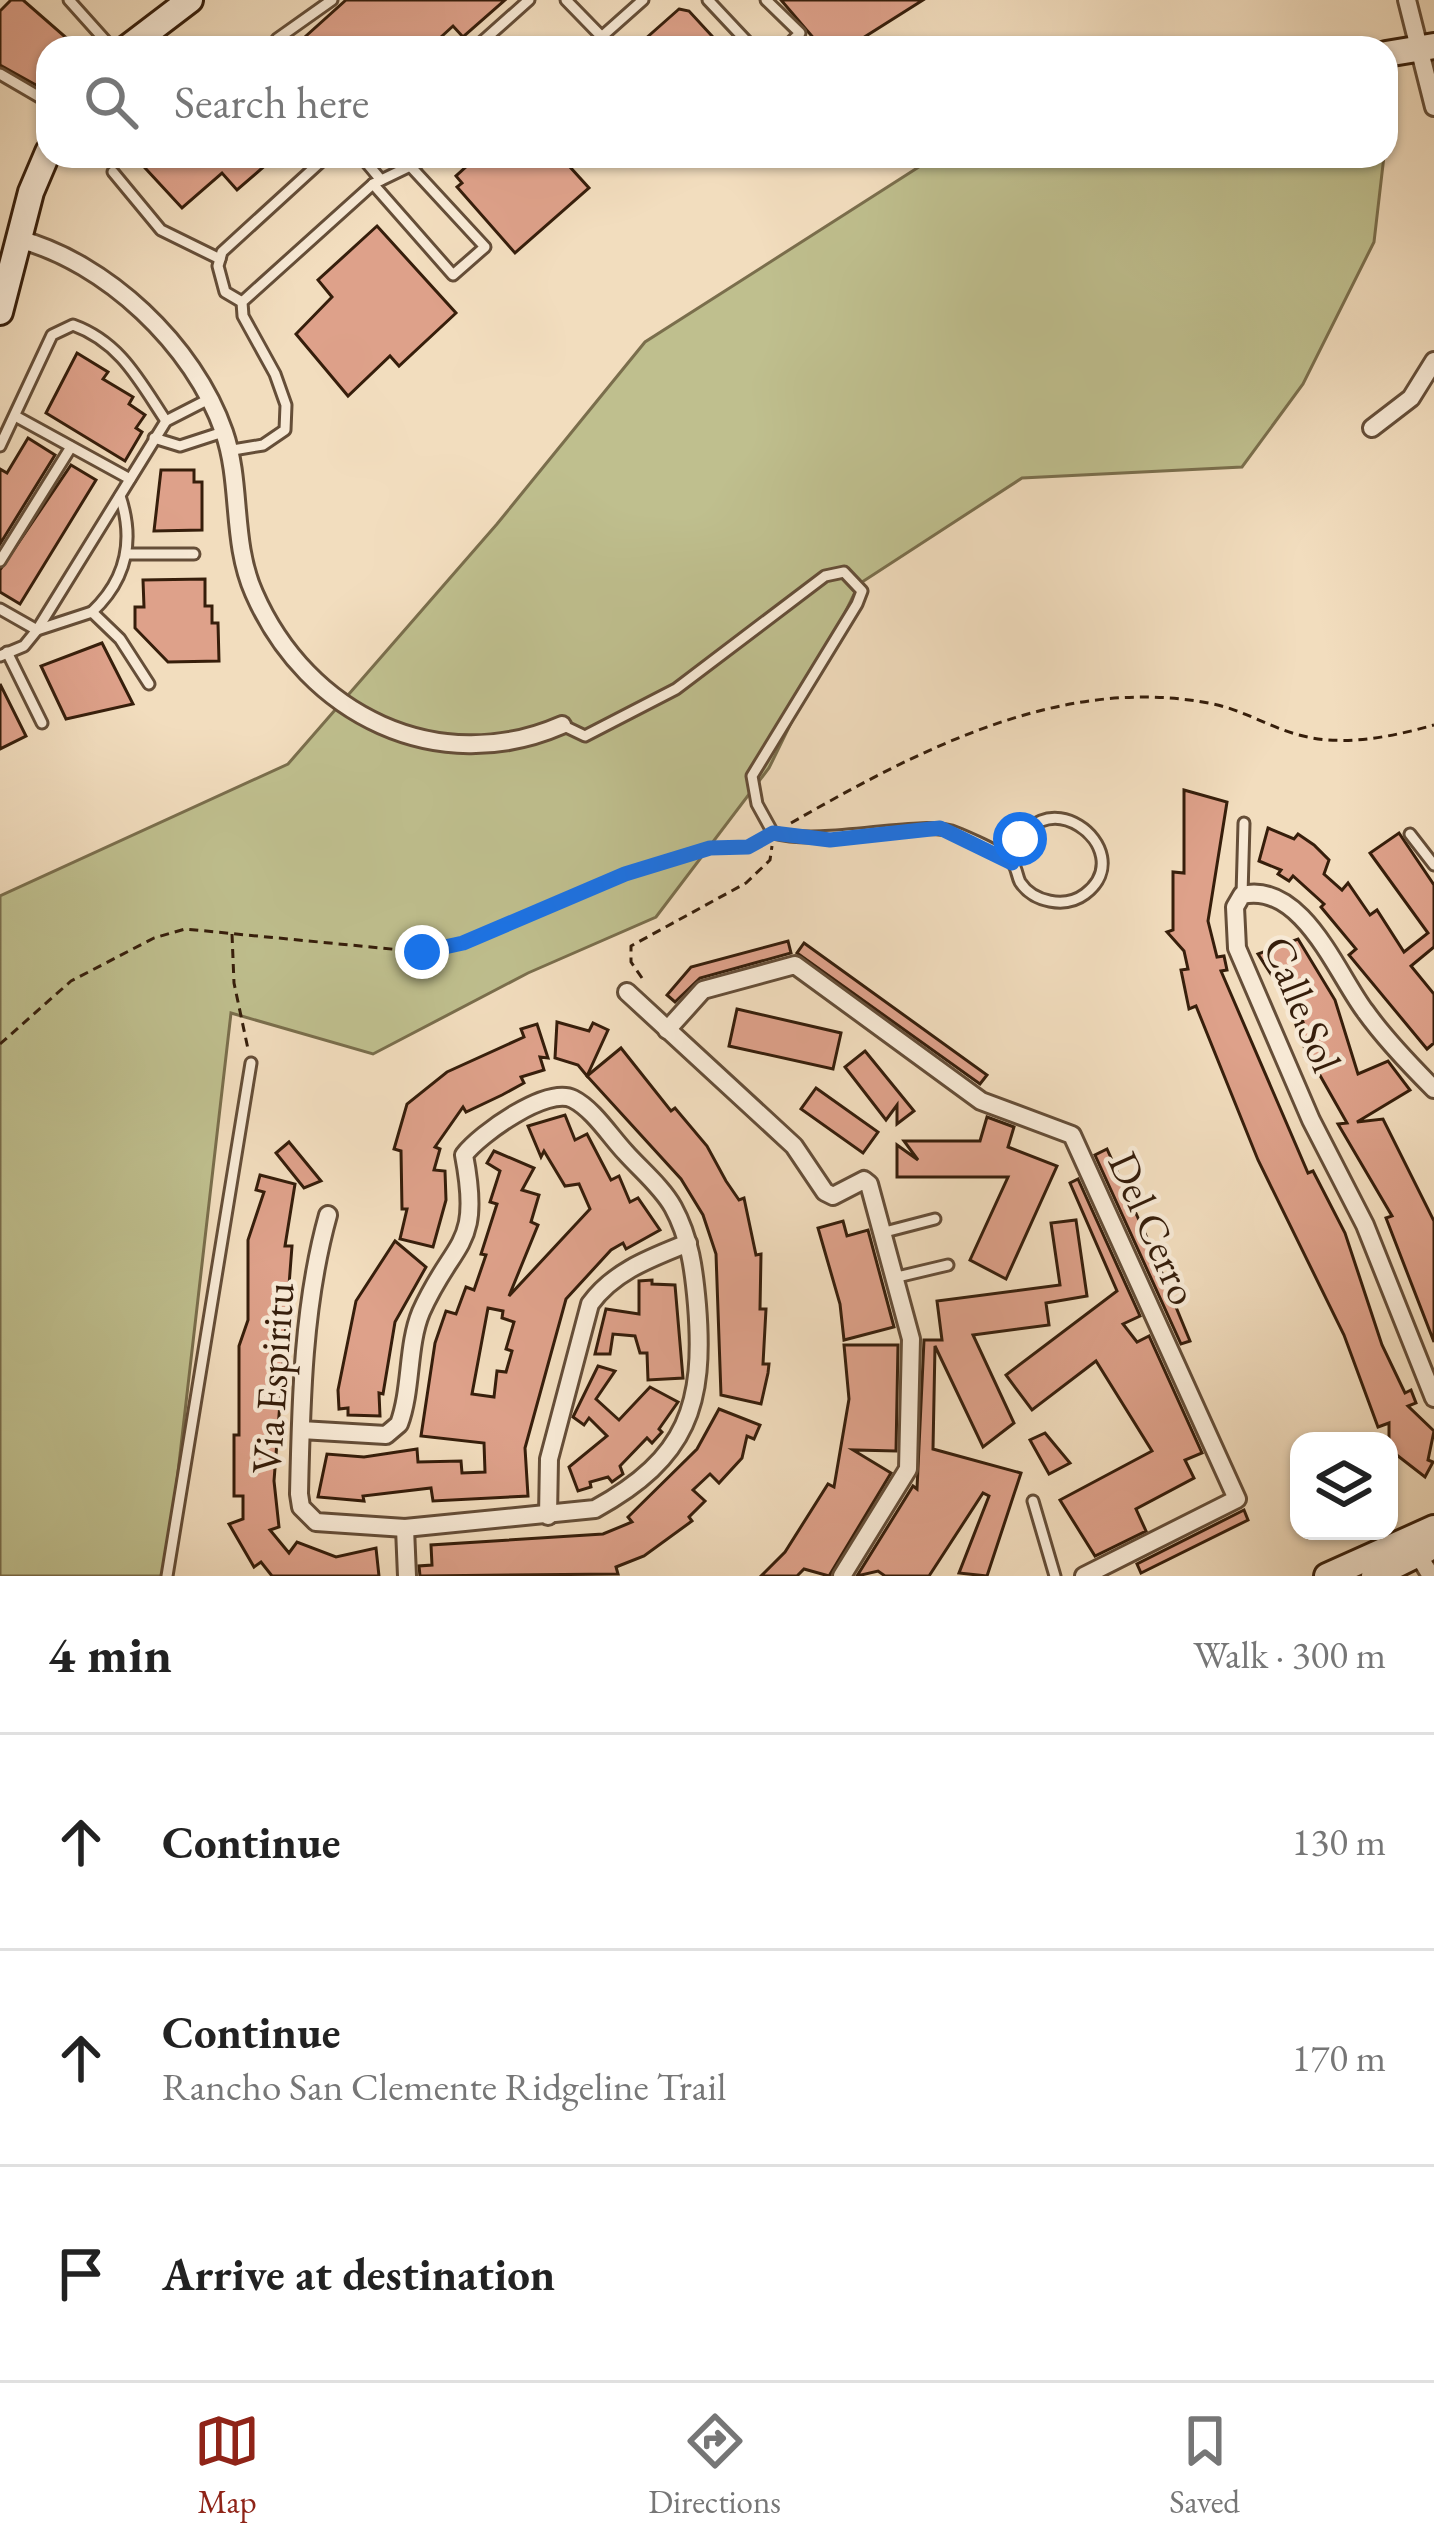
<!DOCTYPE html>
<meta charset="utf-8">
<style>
body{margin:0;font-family:"EB Garamond",serif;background:#f2f2f2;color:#222}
.controls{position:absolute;right:36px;bottom:36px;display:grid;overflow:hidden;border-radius:24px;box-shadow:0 3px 9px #0004}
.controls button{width:108px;height:108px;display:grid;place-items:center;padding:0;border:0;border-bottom:3px solid #e0e0e0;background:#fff;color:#222;font:60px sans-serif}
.stop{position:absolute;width:36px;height:36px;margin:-27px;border:9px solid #1a73e8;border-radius:50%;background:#fff}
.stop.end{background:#1a73e8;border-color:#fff;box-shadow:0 3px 12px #0008}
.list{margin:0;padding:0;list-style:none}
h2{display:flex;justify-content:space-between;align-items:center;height:156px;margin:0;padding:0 48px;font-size:51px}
h2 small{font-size:39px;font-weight:400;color:#767676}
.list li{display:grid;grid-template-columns:78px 1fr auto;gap:36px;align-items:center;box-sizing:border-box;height:216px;padding:0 48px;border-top:3px solid #e0e0e0}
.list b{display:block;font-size:45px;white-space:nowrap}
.list p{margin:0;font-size:39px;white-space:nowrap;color:#767676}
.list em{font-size:39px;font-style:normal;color:#767676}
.icon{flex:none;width:66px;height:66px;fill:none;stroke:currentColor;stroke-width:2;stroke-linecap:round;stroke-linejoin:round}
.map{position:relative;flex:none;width:1434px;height:1576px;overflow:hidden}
.search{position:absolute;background:#fff;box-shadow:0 3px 9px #0004;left:36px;right:36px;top:36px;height:132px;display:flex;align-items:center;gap:30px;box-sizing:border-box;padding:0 42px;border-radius:36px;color:#767676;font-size:45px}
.sheet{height:804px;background:#fff}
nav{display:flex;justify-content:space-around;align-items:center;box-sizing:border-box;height:168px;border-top:3px solid #e0e0e0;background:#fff;font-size:33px;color:#767676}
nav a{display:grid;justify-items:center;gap:6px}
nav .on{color:#8f2418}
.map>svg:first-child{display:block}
</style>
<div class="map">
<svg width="1434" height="1576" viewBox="0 0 1434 1576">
<rect width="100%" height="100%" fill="#f2ddbe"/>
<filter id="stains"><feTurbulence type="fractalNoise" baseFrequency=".00167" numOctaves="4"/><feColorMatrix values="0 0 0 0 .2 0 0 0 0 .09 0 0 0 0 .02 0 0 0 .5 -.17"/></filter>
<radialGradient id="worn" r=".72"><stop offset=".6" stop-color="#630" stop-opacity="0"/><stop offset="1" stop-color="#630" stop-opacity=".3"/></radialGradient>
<path fill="#bfbf8e" stroke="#7a6e4c" stroke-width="3" d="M936 156H1384L1374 242 1303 384 1242 467 1022 478 859 584 769 768 656 917 528 973 373 1054 231 1013 166 1576H0V896L288 764 497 524 645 342Z"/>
<g fill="#dea18a" stroke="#361e0b" stroke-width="3" fill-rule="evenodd">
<path d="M11 0H23L78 48H48V74L36 85 0 65V11Z"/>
<path d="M346 0H505L463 37 453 26 429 48H318L306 36Z"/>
<path d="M781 0H923L847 48H822Z"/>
<path d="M679 9 689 11 723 48H635Z"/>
<path d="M134 156H276L237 190 222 173 182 208Z"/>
<path d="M478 156H560L589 188 515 253 457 187 462 183 456 176Z"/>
<path d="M377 226 456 313 399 366 390 356 348 396 296 334 332 297 318 280Z"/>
<path d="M77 353 108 372 103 379 133 397 129 404 145 415 136 428 142 432 125 461 46 413Z"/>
<path d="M28 438 55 455 0 544V469L7 473Z"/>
<path d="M71 465 96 480 20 604 0 592V570Z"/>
<path d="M161 470H194V482H202V530L154 531Z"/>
<path d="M205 579V606H212V623H218L219 661 168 662 135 628V607H144L143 580Z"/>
<path d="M102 643 133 704 66 719 41 666Z"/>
<path d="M0 684 26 736 0 749Z"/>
<path d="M1184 790 1227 802 1208 921 1217 957 1224 956 1227 970 1221 971 1308 1173 1313 1171 1345 1233 1382 1345 1405 1393 1411 1390 1416 1403 1408 1406 1434 1431 1428 1460 1433 1462 1425 1477 1389 1449V1423L1378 1427 1344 1335 1258 1160 1196 1006 1189 1009 1181 970 1188 969 1184 951 1167 932 1173 930V872L1184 873Z"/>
<path d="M1268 828 1294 839 1298 834 1314 845 1329 860 1324 874 1342 890 1348 883 1370 915 1377 910 1404 952 1428 933 1370 853 1399 833 1434 885V947L1411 966 1434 994V1043L1427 1049 1349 955 1356 949 1321 907 1324 904 1293 876 1289 881 1278 874 1281 870 1259 861Z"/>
<path d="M1298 939 1335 1000 1358 1074 1388 1061 1410 1090 1357 1122 1383 1119 1434 1221V1342L1386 1218 1392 1216 1338 1124 1347 1123 1305 1049 1296 1025 1303 1022 1284 978 1276 982 1258 954Z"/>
<path d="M788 941 791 953 700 978 675 1002 667 995 691 967Z"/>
<path d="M804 943 987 1075 980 1084 797 953Z"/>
<path d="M737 1009 841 1033 833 1069 729 1046Z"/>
<path d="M557 1022 589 1031 593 1023 608 1030 587 1076 578 1065 555 1058Z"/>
<path d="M537 1024 548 1058 540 1057 544 1070 521 1077 524 1083 502 1095 466 1112 463 1107 435 1147 440 1149 434 1170 445 1171 446 1200 433 1247 400 1239 407 1209H402L401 1151 394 1149 407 1104 447 1072 524 1037 521 1029Z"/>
<path d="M621 1048 671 1111 675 1108 707 1146 726 1181 739 1200 744 1198 756 1255 761 1254 760 1309H766L763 1364H769L768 1373 761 1404 721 1395 716 1254 703 1215 681 1179 587 1076Z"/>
<path d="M865 1051 914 1111 897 1124V1105L886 1120 845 1067Z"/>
<path d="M816 1088 878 1132 863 1153 801 1109Z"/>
<path d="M565 1115 575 1140 587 1134 611 1180 619 1176 630 1202 638 1198 660 1230 626 1249 623 1243 611 1250 566 1299 525 1448 528 1496 433 1501 431 1488 363 1496 364 1501 318 1497 327 1454 364 1457 417 1449 418 1462 461 1461 462 1473 485 1472 484 1443 421 1436 435 1343 446 1311 456 1314 466 1287 474 1290 486 1255 481 1254 497 1204 490 1202 500 1171 487 1163 494 1151 534 1168 522 1190 539 1195 531 1222 538 1225 509 1296 590 1209 579 1184 565 1186 544 1151 541 1157 528 1126ZM488 1308 503 1311 502 1318 514 1322 506 1349 512 1351 506 1372 497 1371 494 1397 472 1394Z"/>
<path d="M987 1117 1014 1127 1008 1147 1057 1166 1006 1279 970 1260 1008 1177H897V1145L918 1160 904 1141H980Z"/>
<path d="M289 1142 321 1181 304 1188 276 1153Z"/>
<path d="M1107 1149 1152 1249 1190 1341 1181 1344 1095 1155Z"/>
<path d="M260 1175 295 1184 285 1246H292L274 1481 279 1527 270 1530 289 1553 297 1542 336 1557 376 1548 379 1576H272L261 1562 254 1567 229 1524 243 1519V1496H234V1435H239V1346L248 1320V1240L264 1192 256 1190Z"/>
<path d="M1078 1179 1140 1316 1123 1324 1137 1342 1149 1336 1202 1453 1185 1460 1194 1478 1136 1509 1146 1531 1095 1556 1060 1500 1152 1451 1096 1361 1032 1410 1006 1375 1117 1291 1070 1183Z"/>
<path d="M1076 1220 1087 1296 1046 1303 1049 1325 973 1335 1014 1423 983 1447 935 1346 933 1449 1021 1473 987 1576 959 1573 989 1496 983 1493 929 1576H885L878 1571 857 1576 913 1486 917 1489 924 1340H942L937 1301 1060 1285 1051 1223Z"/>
<path d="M843 1221 847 1236 868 1230 894 1327 844 1340 840 1304 818 1228Z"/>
<path d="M395 1241 426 1267 395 1322 383 1394 379 1393 380 1416 348 1415V1408L339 1409 338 1390 356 1301Z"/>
<path d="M652 1280V1284L675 1285 683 1378 648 1380 647 1353H640L635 1336 613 1334 610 1354H595L606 1309 639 1314V1281Z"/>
<path d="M844 1345H898L896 1451 853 1450 891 1473 829 1576 804 1569 797 1576H761L785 1552 828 1484 834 1487 849 1399Z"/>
<path d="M598 1366 615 1371 596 1399 619 1420 650 1387 678 1402 659 1429 662 1432 652 1443 647 1438 620 1466 623 1474 612 1482 608 1477 590 1482 591 1487 578 1491 569 1467 607 1436 589 1418 584 1425 573 1417Z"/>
<path d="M719 1409 760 1425 754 1439 747 1436 742 1458 719 1483 710 1474 693 1490 705 1501 689 1517 692 1521 644 1556 616 1567 618 1574 420 1576 419 1566 432 1565 431 1545 603 1534 632 1522 628 1517 697 1449Z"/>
<path d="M1045 1433 1070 1463 1049 1474 1030 1440Z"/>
<path d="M1244 1510 1248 1520 1141 1573 1137 1564Z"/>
</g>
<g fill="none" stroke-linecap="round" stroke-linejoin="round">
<g stroke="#654e38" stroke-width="15">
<g id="lane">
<path d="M69 0 112 48"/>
<path d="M566 0 602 37"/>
<path d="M708 0 753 48"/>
<path d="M766 0 800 33 785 48"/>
<path d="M285 48 277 39 332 0"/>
<path d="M475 48 529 0"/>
<path d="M589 48 643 0"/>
<path d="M0 74 48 102"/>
<path d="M361 156 381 180"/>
<path d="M589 156H597"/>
<path d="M113 172 161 230 220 259"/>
<path d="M373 184 453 275 485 247 412 168"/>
<path d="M242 302 225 292 218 266 222 252 326 157"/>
<path d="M17 417 130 479"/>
<path d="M154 438 180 446 223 432"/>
<path d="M0 446 52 335 73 325C120 342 139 380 166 421"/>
<path d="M227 451 263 445 285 430 286 405 275 374 243 316 242 302 373 184 431 156"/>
<path d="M126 554H194"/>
<path d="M0 561 71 447"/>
<path d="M0 609 37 630 92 612 120 639 149 684"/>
<path d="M92 612C126 580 135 541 120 496"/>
<path d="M7 652 42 723"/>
<path d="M0 656 24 646 37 630 166 421 207 400"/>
<path d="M562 725 585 736 676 689 825 576 844 572 862 591 857 604 752 776 757 804 773 833C827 847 923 818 957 833 971 839 1003 852 1013 864 1017 869 1017 876 1020 882 1033 902 1065 909 1085 894 1144 849 1034 767 1012 863"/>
<path d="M1410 834 1434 865"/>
<path d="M1242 895 1244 823"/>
<path d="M881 1233 935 1219"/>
<path d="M893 1278 948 1265"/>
<path d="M1033 1501 1055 1576"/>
<path d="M167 1576 251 1063"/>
</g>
</g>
<g stroke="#654e38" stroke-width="22">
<g id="street">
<path d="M1407 0 1434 107"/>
<path d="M18 239C106 262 194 345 224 432 242 484 231 541 254 593 307 715 438 779 562 725"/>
<path d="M1372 428 1411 398 1434 361"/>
<path d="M627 992 794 1146 825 1192 833 1196 864 1180 869 1184 911 1339 908 1469 842 1576"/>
<path d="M667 1030 703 990 795 965 981 1101 1072 1135 1237 1499 1084 1576"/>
<path d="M1434 1089C1410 1065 1385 1039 1365 1011 1337 974 1302 881 1242 895L1235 907 1237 948 1311 1120 1365 1225 1434 1398"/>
<path d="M301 1430 386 1435 399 1424C412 1389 407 1346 421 1312 454 1238 482 1249 464 1155 480 1134 547 1086 573 1099 593 1109 610 1136 625 1152 640 1169 662 1187 673 1207 690 1238 694 1270 697 1305 705 1404 688 1458 595 1509L405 1528 316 1522 301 1507 299 1494C301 1401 303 1304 328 1215"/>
<path d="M548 1516 549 1459 590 1304C614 1271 651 1258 688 1243"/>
<path d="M405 1528 407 1576"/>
<path d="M1413 1546 1431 1576"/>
</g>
</g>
<g stroke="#361e0b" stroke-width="30">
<g id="secondary">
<path d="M127 48 190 0"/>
<path d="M1386 54 1434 46"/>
<path d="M0 312 31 192 48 152"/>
<path d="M1327 1576 1434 1528"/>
<path d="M1374 1576 1426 1550"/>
</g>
</g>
<g stroke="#361e0b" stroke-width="3" stroke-dasharray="9 6" stroke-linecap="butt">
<path d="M791 823C917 751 1063 673 1213 704 1243 710 1269 727 1299 735 1343 747 1391 737 1434 725"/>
<path d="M232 934 234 983 248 1049"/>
<path d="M642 978 631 962V946L746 883 770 860 772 846"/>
<path d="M0 1044 71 981 154 938 185 929 422 952 462 943 675 857C702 850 738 853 762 840"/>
</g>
<use href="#lane" stroke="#f7e9d5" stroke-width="9"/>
<use href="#street" stroke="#f7e9d5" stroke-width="16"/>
<use href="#secondary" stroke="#f7e9d5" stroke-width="24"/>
</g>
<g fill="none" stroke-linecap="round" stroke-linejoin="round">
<path stroke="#1a73e8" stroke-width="15" d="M422 952 463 943 625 874 710 848 748 847 773 833 830 840 940 828 1012 863 1020 839"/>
</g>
<g text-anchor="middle" stroke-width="9" stroke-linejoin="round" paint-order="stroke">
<g font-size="42" fill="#361e0b" stroke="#f7e9d5">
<text transform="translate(1303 1004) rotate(68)" y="15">Calle Sol</text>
<text transform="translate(1154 1228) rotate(66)" y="15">Del Cerro</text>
<text transform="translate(272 1378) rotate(-86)" y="15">Via Espiritu</text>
</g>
</g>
<rect width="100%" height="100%" filter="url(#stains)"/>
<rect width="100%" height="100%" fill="url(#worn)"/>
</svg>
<div class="controls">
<button><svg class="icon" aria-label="layers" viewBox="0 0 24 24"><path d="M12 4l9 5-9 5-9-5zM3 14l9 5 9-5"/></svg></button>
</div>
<div class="stop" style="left:1020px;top:839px"></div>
<div class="stop end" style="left:422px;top:952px"></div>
<div class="search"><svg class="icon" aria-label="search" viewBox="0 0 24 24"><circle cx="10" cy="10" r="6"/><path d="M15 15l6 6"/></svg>Search here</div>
</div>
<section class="sheet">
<h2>4 min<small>Walk · 300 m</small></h2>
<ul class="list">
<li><svg class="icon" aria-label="ahead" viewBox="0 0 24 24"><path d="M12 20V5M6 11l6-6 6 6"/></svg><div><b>Continue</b></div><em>130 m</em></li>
<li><svg class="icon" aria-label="ahead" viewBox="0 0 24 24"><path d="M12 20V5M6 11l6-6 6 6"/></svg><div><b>Continue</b><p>Rancho San Clemente Ridgeline Trail</p></div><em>170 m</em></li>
<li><svg class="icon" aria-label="arrive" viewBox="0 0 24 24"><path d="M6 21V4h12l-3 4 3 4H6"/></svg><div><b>Arrive at destination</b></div></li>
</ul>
</section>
<nav>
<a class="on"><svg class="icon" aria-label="map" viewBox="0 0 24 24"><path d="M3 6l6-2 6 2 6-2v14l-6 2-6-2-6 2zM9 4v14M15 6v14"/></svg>Map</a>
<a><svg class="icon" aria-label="directions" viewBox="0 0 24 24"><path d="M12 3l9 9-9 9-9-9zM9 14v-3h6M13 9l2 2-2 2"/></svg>Directions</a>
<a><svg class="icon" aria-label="saved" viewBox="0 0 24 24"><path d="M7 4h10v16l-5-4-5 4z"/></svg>Saved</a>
</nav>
